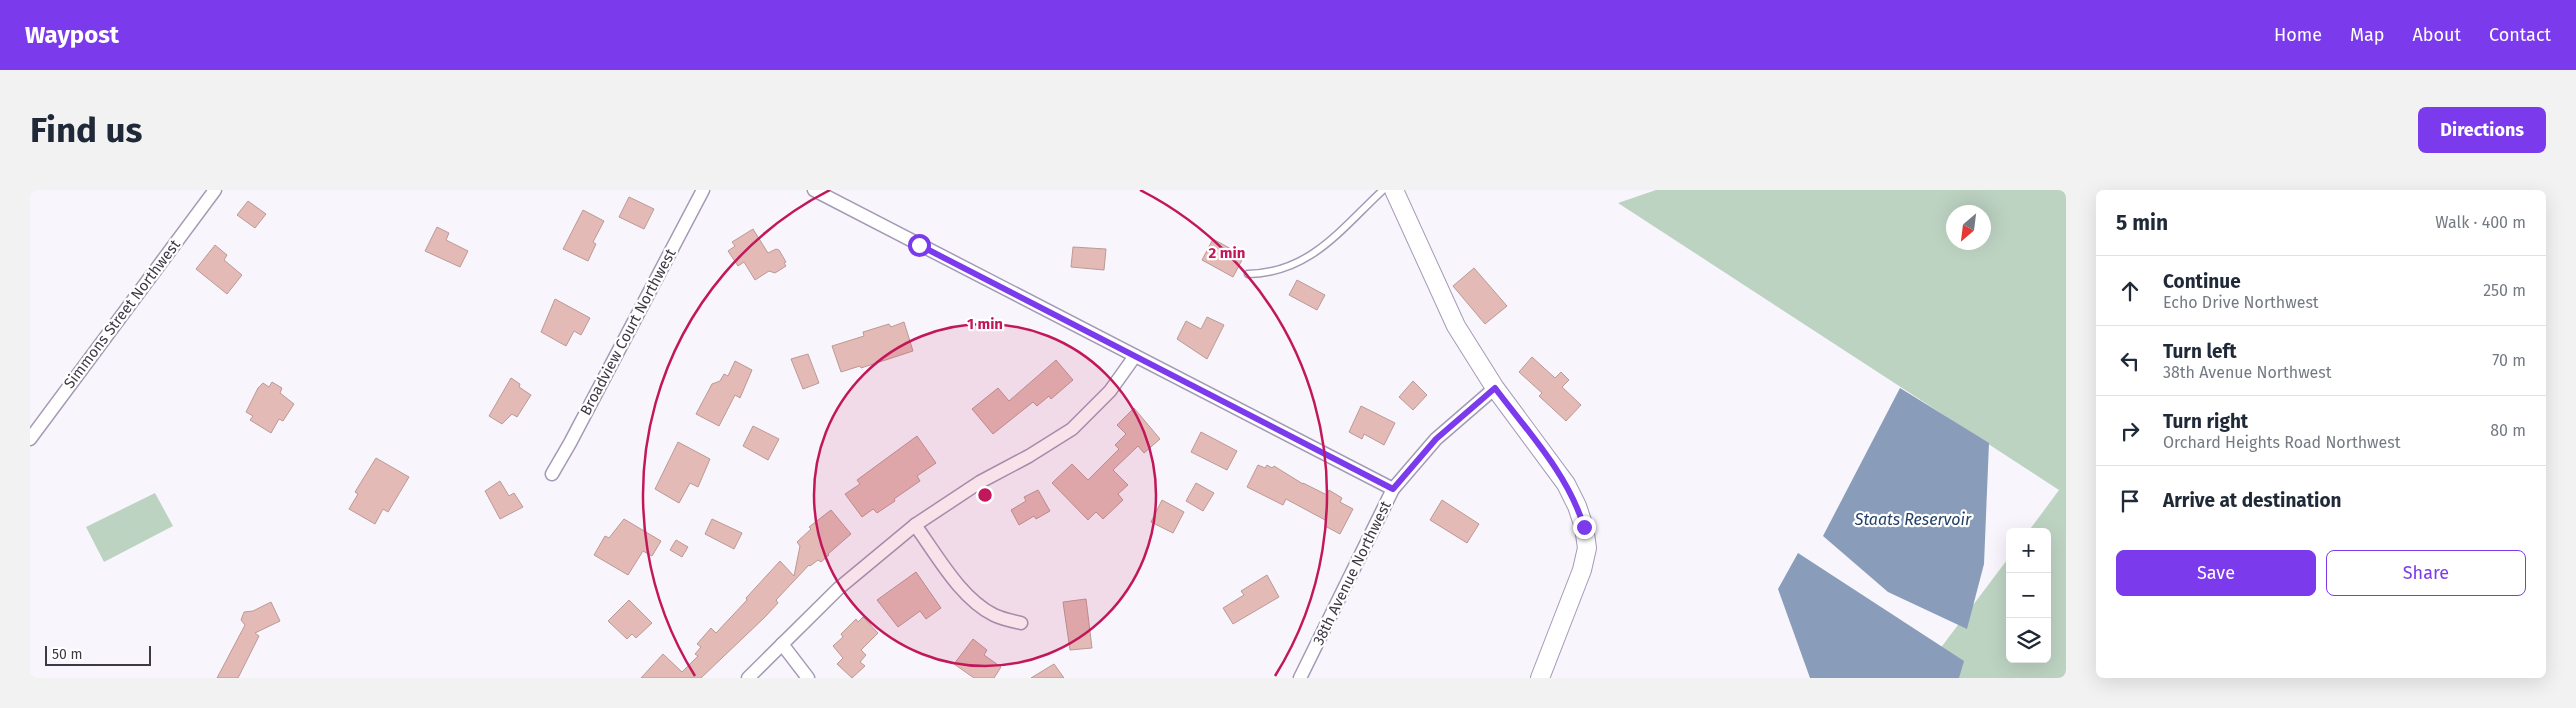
<!DOCTYPE html>
<meta charset="utf-8">
<style>
body{margin:0;font-family:"Fira Sans",sans-serif;background:#f2f2f3;color:#1f2937}
.controls{position:absolute;right:15px;bottom:15px;display:grid;overflow:hidden;border-radius:8px;box-shadow:0 5px 20px #0002}
.controls button{width:45px;height:45px;display:grid;place-items:center;padding:0;border:0;border-bottom:1px solid #e0e1e3;background:#fff;color:#1f2937;font:25px sans-serif}
.compass{position:absolute;left:1916px;top:15px;width:45px;height:45px;border-radius:50%;background:#fff;box-shadow:0 5px 20px #0002;rotate:208deg}
.scale{position:absolute;left:15px;bottom:12px;width:106px;box-sizing:border-box;padding-left:5px;border:2px solid #3e3945;border-top:0;font-size:14px;line-height:18px;white-space:nowrap;color:#3e3945;-webkit-text-stroke:4px #fff;paint-order:stroke}
.stop{position:absolute;width:15px;height:15px;margin:-11px;border:4px solid #7c3aed;border-radius:50%;background:#fff}
.stop.end{background:#7c3aed;border-color:#fff;box-shadow:0 1px 5px #0008}
.list{margin:0;padding:0;list-style:none}
h2{display:flex;justify-content:space-between;align-items:center;height:65px;margin:0;padding:0 20px;font-size:21px}
h2 small{font-size:16px;font-weight:400;color:#747a83}
.list li{display:grid;grid-template-columns:32px 1fr auto;gap:15px;align-items:center;box-sizing:border-box;height:70px;padding:0 20px;border-top:1px solid #e0e1e3}
.list b{display:block;font-size:19px;white-space:nowrap}
.list p{margin:0;font-size:16px;white-space:nowrap;color:#747a83}
.list em{font-size:16px;font-style:normal;color:#747a83}
.actions{display:flex;gap:10px;padding:15px 20px}
.actions a{flex:1;padding:11px 0;border:1px solid #7c3aed;border-radius:8px;text-align:center;font-size:18px;color:#7c3aed}
.actions .main{background:#7c3aed;color:#fff}
.icon{flex:none;width:28px;height:28px;fill:none;stroke:currentColor;stroke-width:2;stroke-linecap:round;stroke-linejoin:round}
.map{position:relative;flex:none;width:2036px;height:488px;overflow:hidden;border-radius:8px}
header{display:flex;align-items:center;gap:30px;box-sizing:border-box;height:70px;padding:0 25px;background:#7c3aed;color:#fff}
header strong{font-size:24px}
nav{display:flex;gap:28px;margin-inline-start:auto;font-size:18px}
.intro{display:flex;align-items:center;justify-content:space-between;box-sizing:border-box;height:120px;padding:0 30px}
h1{margin:0;font-size:35px}
.button{padding:12px 22px;border-radius:8px;background:#7c3aed;color:#fff;font-size:18px;font-weight:700}
main{display:flex;gap:30px;padding:0 30px}
aside{flex:1;background:#fff;border-radius:8px;box-shadow:0 5px 20px #0002}
.map>svg:first-child{display:block}
</style>
<header>
<strong>Waypost</strong>
<nav><a>Home</a><a>Map</a><a>About</a><a>Contact</a></nav>
</header>
<div class="intro"><h1>Find us</h1><a class="button">Directions</a></div>
<main>
<div class="map">
<svg width="2036" height="488" viewBox="0 0 2036 488">
<rect width="100%" height="100%" fill="#f8f6fc"/>
<g fill="#bdd3c2" fill-rule="evenodd">
<path d="M1626 0H2036V488H1888L1980 366V469H2017V342H1998L2029 300 1588 13ZM1924 22H1954V52H1924Z"/>
<path d="M125 303 143 336 74 372 56 337Z"/>
</g>
<g fill="#899dba">
<path d="M1870 198 1959 253 1954 374 1937 439 1858 402 1793 346Z"/>
<path d="M1768 363 1934 471 1929 488H1780L1748 399Z"/>
</g>
<g fill="#e3bab5" stroke="#bc9995">
<path d="M599 7 624 19 614 39 589 27Z"/>
<path d="M218 11 236 24 225 38 207 25Z"/>
<path d="M553 20 574 31 563 52 566 54 558 71 533 59Z"/>
<path d="M407 37 419 43 416 50 438 61 430 77 395 61Z"/>
<path d="M723 39 738 63 746 59 749 60 756 72 754 73 756 76 745 83 739 81 725 90 714 72 708 76 698 61 705 56 702 52Z"/>
<path d="M1183 49 1214 66 1203 87 1172 70Z"/>
<path d="M185 55 197 65 194 70 212 85 197 104 166 79Z"/>
<path d="M1043 57 1076 59 1074 80 1041 77Z"/>
<path d="M1444 78 1477 116 1455 134 1423 96Z"/>
<path d="M1267 90 1295 105 1287 120 1259 105Z"/>
<path d="M525 109 560 128 551 145 544 141 536 156 511 142Z"/>
<path d="M1177 127 1194 135 1177 169 1147 149 1156 131 1171 139Z"/>
<path d="M874 132 883 161 831 178 830 176 811 182 802 156 834 146 833 142 859 134 861 137Z"/>
<path d="M778 164 789 193 773 199 761 169Z"/>
<path d="M1502 167 1525 188 1531 182 1539 190 1532 197 1551 215 1536 231 1509 206 1512 203 1489 182Z"/>
<path d="M1026 170 1043 190 1021 209 1019 206 1007 216 1003 212 963 244 942 219 968 198 979 211Z"/>
<path d="M705 171 722 180 710 208 705 205 689 236 666 224 682 194 690 191 694 184 698 186Z"/>
<path d="M481 188 490 194 489 197 501 205 487 227 482 224 472 234 459 226Z"/>
<path d="M1383 191 1397 205 1383 220 1369 207Z"/>
<path d="M242 192 252 198 250 203 264 214 253 231 249 229 241 243 220 230 223 226 216 222 228 198 233 193 239 197Z"/>
<path d="M1331 216 1365 233 1354 255 1334 244 1332 249 1319 242Z"/>
<path d="M1104 218 1130 249 1114 263 1108 256 1083 280 1098 295 1088 304 1093 310 1073 329 1066 322 1058 330 1022 293 1042 274 1058 290 1089 259 1085 255 1096 244 1087 235Z"/>
<path d="M723 236 749 249 738 270 713 256Z"/>
<path d="M1171 242 1207 261 1197 280 1161 262Z"/>
<path d="M887 246 906 273 887 286 890 291 864 309 865 311 847 323 843 319 832 327 815 304 830 294 827 290Z"/>
<path d="M648 252 680 269 668 297 660 293 649 313 625 299Z"/>
<path d="M346 268 379 287 358 322 353 319 345 334 319 319 328 304 325 302Z"/>
<path d="M1228 275 1235 278 1237 275 1242 278 1244 276 1273 294V293L1297 305 1299 300 1312 308 1310 312 1323 319 1310 344 1295 336 1297 331 1256 309 1253 315 1217 297Z"/>
<path d="M470 291 479 306 484 303 493 317 470 329 455 301Z"/>
<path d="M1166 293 1184 303 1173 321 1156 311Z"/>
<path d="M1008 300 1020 321 1006 329 1004 326 989 335 981 320 996 311 994 307Z"/>
<path d="M1132 310 1154 322 1143 343 1121 332Z"/>
<path d="M1412 310 1449 334 1437 353 1400 330Z"/>
<path d="M801 320 821 344 798 364 799 365 791 372 788 370 780 376 779 375 746 410 748 413 735 427 671 488H611L633 464 652 482 668 466 665 464 671 457 667 454 681 438 686 443 717 410 716 408 750 371 764 386 770 356 767 352 781 339 779 337Z"/>
<path d="M594 329 631 351 622 366 613 361 598 385 564 365 575 346 579 348Z"/>
<path d="M682 329 712 343 704 359 675 344Z"/>
<path d="M646 350 658 357 652 367 640 360Z"/>
<path d="M886 382 911 418 896 429 890 421 868 437 847 410Z"/>
<path d="M1237 385 1249 407 1203 434 1193 418 1214 405 1211 401Z"/>
<path d="M1056 409 1062 458 1040 460 1033 412Z"/>
<path d="M599 410 622 433 606 448 602 444 597 449 578 431Z"/>
<path d="M241 412 250 431 225 443 229 446 208 488H187L215 435 211 430 214 422 223 421Z"/>
<path d="M833 427 848 443 831 460 836 465 830 472 835 476 822 488 807 474 813 468 803 456 813 447 811 444 826 429 828 432Z"/>
<path d="M943 449 957 460 954 465 971 477 964 488H944L924 474Z"/>
<path d="M1024 474 1034 488H1001Z"/>
</g>
<g fill="none" stroke-linecap="round" stroke-linejoin="round">
<g stroke="#a59ab6" stroke-width="9">
<path id="lane" d="M1218 84C1280 83 1311 39 1353 0"/>
</g>
<g stroke="#a59ab6" stroke-width="15">
<g id="street">
<path d="M784 0 1363 299"/>
<path d="M0 249 185 0"/>
<path d="M522 284 540 253 673 0"/>
<path d="M885 335C907 365 930 408 964 425 972 429 982 431 991 433"/>
<path d="M752 454 778 488"/>
<path d="M718 488 809 398 885 335 950 292 999 266 1042 239 1080 201 1105 166"/>
<path d="M1270 488 1363 299 1406 249 1465 198"/>
</g>
</g>
<g stroke="#a59ab6" stroke-width="20">
<path id="secondary" d="M1364 0 1426 136 1465 198 1536 294 1547 316 1554 337 1557 358 1552 380 1510 488"/>
</g>
<use href="#lane" stroke="#fff" stroke-width="6"/>
<use href="#street" stroke="#fff" stroke-width="12"/>
<use href="#secondary" stroke="#fff" stroke-width="18"/>
</g>
<g fill="none" stroke-linecap="round" stroke-linejoin="round">
<path stroke="#7c3aed" stroke-width="6" d="M889 55 1363 299 1406 249 1465 198C1498 242 1538 284 1554 337"/>
</g>
<circle cx="955" cy="305" r="171" fill="#c2185b" fill-opacity=".12"/>
<g fill="none" stroke="#c2185b" stroke-width="2.5">
<circle cx="955" cy="305" r="171"/>
<path d="M665 486A342 342 0 0 1 800 0M1110 0A342 342 0 0 1 1245 486"/>
</g>
<g text-anchor="middle" stroke-width="4.5" stroke-linejoin="round" paint-order="stroke">
<g font-size="15" fill="#3e3945" stroke="#fff">
<text transform="translate(92 124) rotate(-53)" y="5">Simmons Street Northwest</text>
<text transform="translate(598 142) rotate(-62)" y="5">Broadview Court Northwest</text>
<text transform="translate(1322 383) rotate(-64)" y="5">38th Avenue Northwest</text>
</g>
<g font-size="16" font-style="italic" fill="#234068" stroke="#fff">
<text x="1883" y="335">Staats Reservoir</text>
</g>
</g>
<circle cx="955" cy="305" r="8" fill="#c2185b" stroke="#fff" stroke-width="2.5"/>
<g font-size="15" text-anchor="middle" font-weight="bold" fill="#c2185b" stroke="#fff" stroke-width="4.5" stroke-linejoin="round" paint-order="stroke">
<text x="1197" y="68">2 min</text>
<text x="955" y="139">1 min</text>
</g>
</svg>
<div class="controls">
<button>+</button>
<button>−</button>
<button><svg class="icon" aria-label="layers" viewBox="0 0 24 24"><path d="M12 4l9 5-9 5-9-5zM3 14l9 5 9-5"/></svg></button>
</div>
<svg class="compass" viewBox="-18 -18 36 36"><path d="M0-13l5 13h-10z" fill="#e53935"/><path d="M0 13l5-13h-10z" fill="#747a83"/></svg>
<div class="scale">50 m</div>
<div class="stop" style="left:889px;top:55px"></div>
<div class="stop end" style="left:1554px;top:337px"></div>
</div>
<aside>
<h2>5 min<small>Walk · 400 m</small></h2>
<ul class="list">
<li><svg class="icon" aria-label="ahead" viewBox="0 0 24 24"><path d="M12 20V5M6 11l6-6 6 6"/></svg><div><b>Continue</b><p>Echo Drive Northwest</p></div><em>250 m</em></li>
<li><svg class="icon" aria-label="left" viewBox="0 0 24 24"><path d="M17 20v-9H6M10 6l-5 5 5 5"/></svg><div><b>Turn left</b><p>38th Avenue Northwest</p></div><em>70 m</em></li>
<li><svg class="icon" aria-label="right" viewBox="0 0 24 24"><path d="M7 20v-9h11M14 6l5 5-5 5"/></svg><div><b>Turn right</b><p>Orchard Heights Road Northwest</p></div><em>80 m</em></li>
<li><svg class="icon" aria-label="arrive" viewBox="0 0 24 24"><path d="M6 21V4h12l-3 4 3 4H6"/></svg><div><b>Arrive at destination</b></div></li>
</ul>
<div class="actions"><a class="main">Save</a><a>Share</a></div>
</aside>
</main>
